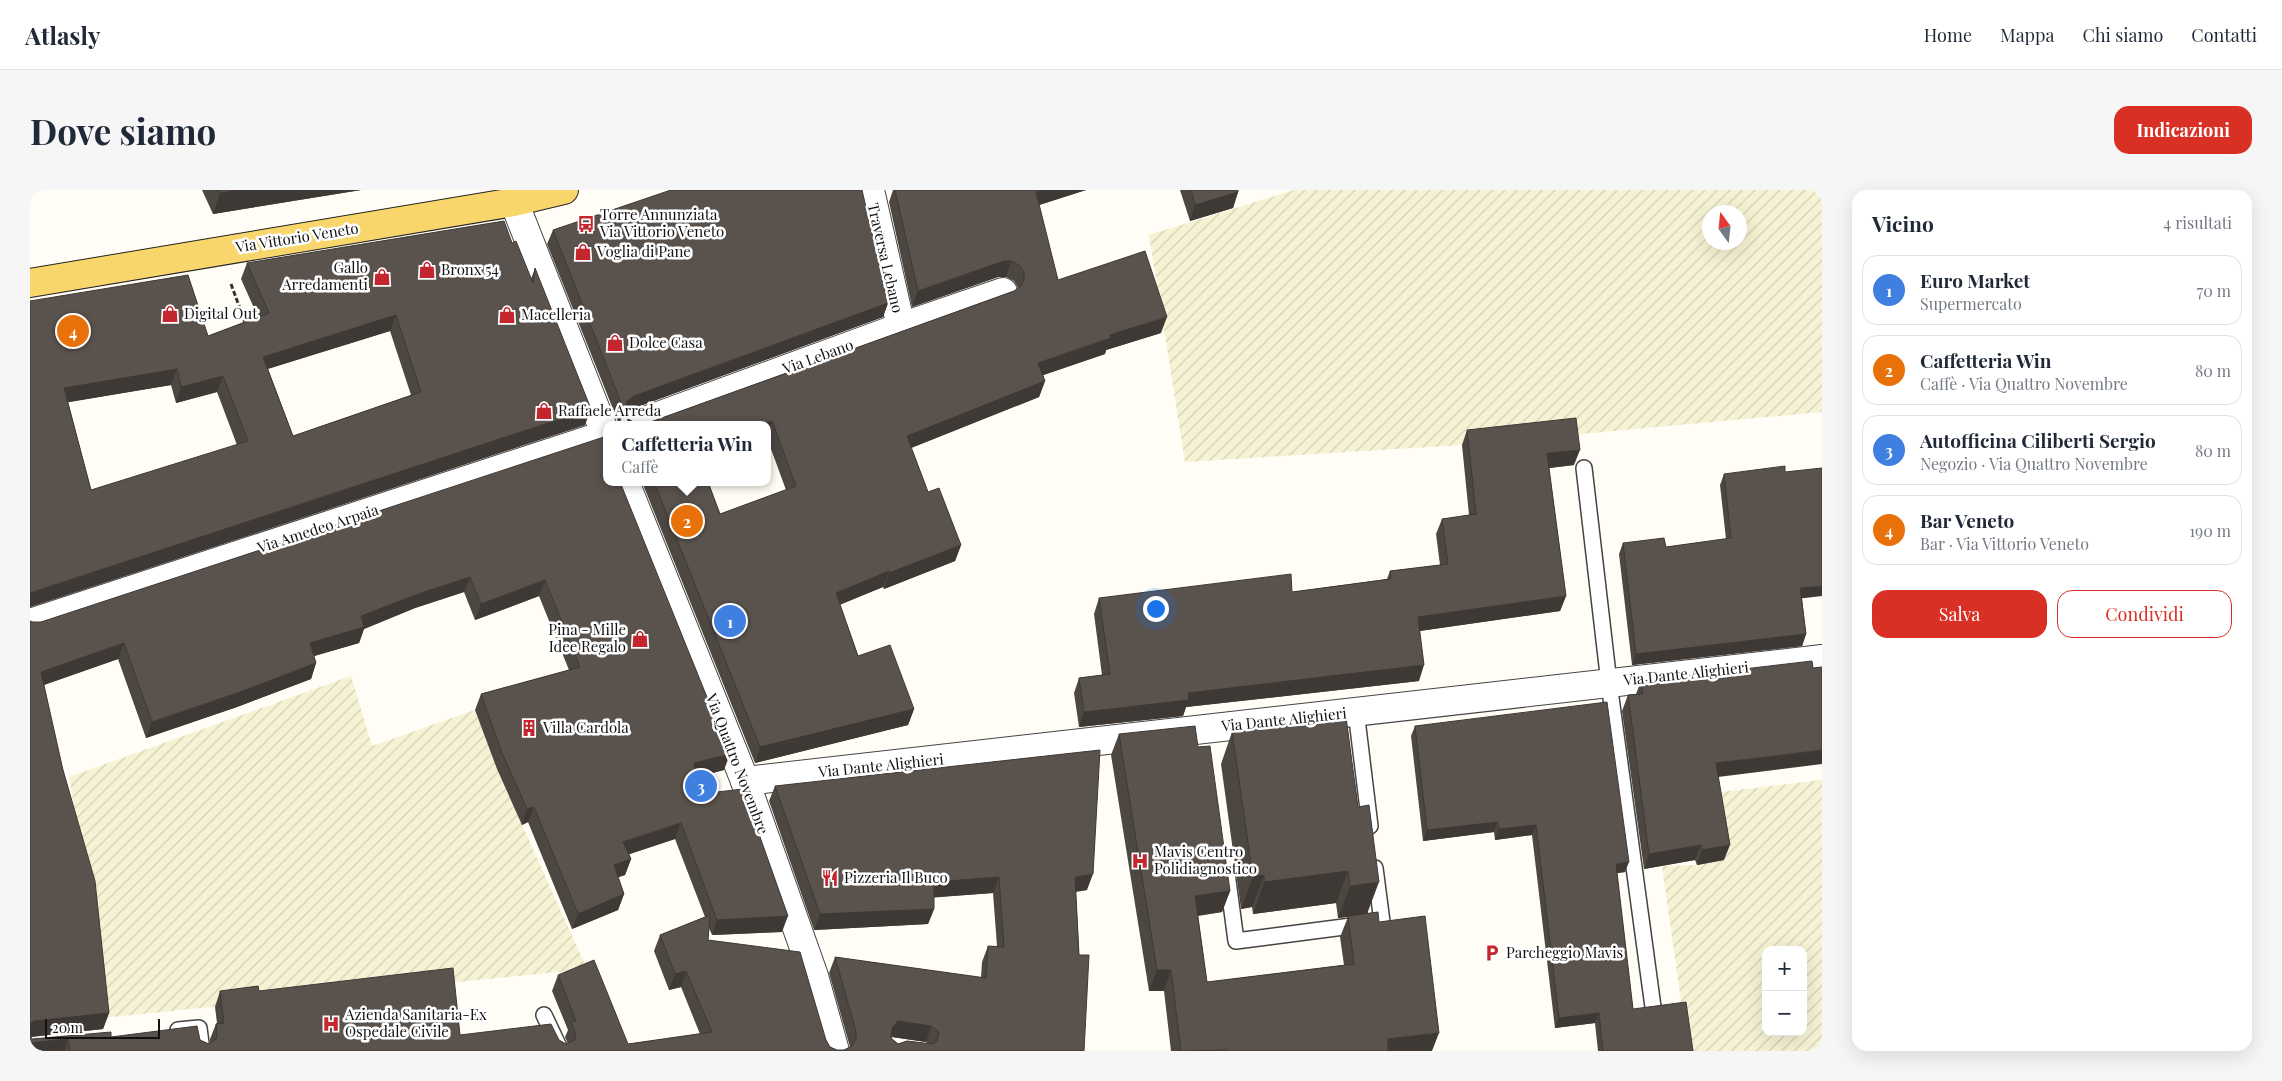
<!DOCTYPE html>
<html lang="it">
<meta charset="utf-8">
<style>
body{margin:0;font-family:"Playfair Display",serif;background:#f6f6f7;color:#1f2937}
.controls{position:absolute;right:15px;bottom:15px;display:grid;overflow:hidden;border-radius:10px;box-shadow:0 5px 20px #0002}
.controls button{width:45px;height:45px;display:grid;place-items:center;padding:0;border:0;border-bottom:1px solid #e0e1e3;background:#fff;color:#1f2937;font:25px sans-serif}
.compass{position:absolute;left:1672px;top:15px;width:45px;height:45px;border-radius:50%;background:#fff;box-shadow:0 5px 20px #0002;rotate:345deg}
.scale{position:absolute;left:15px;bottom:12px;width:115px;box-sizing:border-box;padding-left:5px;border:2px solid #111;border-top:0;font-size:14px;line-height:18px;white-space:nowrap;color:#111;-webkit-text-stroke:4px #fff;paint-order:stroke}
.you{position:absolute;left:1125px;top:418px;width:18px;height:18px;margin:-12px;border:4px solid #fff;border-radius:50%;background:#1a73e8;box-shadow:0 0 0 8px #1a73e833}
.badge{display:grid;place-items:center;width:32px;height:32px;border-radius:50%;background:#d93025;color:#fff;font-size:16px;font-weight:700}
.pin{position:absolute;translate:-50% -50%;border:2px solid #fff;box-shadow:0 1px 5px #0006}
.popup{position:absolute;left:573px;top:231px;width:168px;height:65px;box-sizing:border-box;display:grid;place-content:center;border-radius:10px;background:#fff;filter:drop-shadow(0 1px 4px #0005);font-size:16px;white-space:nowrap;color:#747a83}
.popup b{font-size:19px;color:#1f2937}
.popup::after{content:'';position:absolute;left:50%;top:100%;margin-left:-10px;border:10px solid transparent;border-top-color:#fff}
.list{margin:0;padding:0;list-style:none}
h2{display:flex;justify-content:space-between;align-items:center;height:65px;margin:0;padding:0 20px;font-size:21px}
h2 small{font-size:16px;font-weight:400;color:#747a83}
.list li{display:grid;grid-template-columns:32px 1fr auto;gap:15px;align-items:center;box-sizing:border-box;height:70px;margin:0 10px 10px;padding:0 10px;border:1px solid #e0e1e3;border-radius:15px}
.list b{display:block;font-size:19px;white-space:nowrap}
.list p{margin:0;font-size:16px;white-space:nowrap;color:#747a83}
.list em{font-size:16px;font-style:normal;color:#747a83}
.actions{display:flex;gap:10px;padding:15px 20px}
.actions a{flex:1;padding:11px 0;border:1px solid #d93025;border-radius:15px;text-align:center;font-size:18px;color:#d93025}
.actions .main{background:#d93025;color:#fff}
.map{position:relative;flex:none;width:1792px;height:861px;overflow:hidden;border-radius:15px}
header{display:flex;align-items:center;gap:30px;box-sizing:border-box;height:70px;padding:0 25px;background:#fff;border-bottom:1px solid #e0e1e3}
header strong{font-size:24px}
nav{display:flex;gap:28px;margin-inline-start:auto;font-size:18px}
.intro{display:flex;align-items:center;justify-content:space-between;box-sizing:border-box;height:120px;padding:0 30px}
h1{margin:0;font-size:35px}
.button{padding:12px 22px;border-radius:15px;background:#d93025;color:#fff;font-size:18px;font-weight:700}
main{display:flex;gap:30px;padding:0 30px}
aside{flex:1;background:#fff;border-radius:15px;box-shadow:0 5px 20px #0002}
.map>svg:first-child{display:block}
</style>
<header>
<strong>Atlasly</strong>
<nav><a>Home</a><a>Mappa</a><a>Chi siamo</a><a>Contatti</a></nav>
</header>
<div class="intro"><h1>Dove siamo</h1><a class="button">Indicazioni</a></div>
<main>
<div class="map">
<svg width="1792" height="861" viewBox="0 0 1792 861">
<defs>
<pattern id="farmland-furrows" width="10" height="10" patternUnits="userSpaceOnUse" patternTransform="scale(1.25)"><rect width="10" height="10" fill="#f6f3d4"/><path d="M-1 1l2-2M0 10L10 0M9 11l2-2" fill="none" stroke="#d2cfb5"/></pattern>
</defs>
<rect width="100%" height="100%" fill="#fffdf5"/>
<g fill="url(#farmland-furrows)" fill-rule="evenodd">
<path d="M1264 0H1792V222L1432 255 1155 272 1119 45ZM1680 22H1710V52H1680Z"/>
<path d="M321 486 342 556 445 520 468 581 557 779 72 828 59 706 39 587Z"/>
<path d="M1792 590V861H1658L1632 676 1667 675 1694 670 1682 603ZM1736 760H1773V842H1736Z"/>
</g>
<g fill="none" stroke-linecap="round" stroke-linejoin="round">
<g stroke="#444" stroke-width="18">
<g id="service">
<path d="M1554 278 1579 493 1623 817"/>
<path d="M1326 521 1340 636"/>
<path d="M1197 683 1206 751 1352 732 1345 678"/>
<path d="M514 825 531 861"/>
<path d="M148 840 169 838 172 861"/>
</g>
</g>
<g stroke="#444" stroke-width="30">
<g id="minor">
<path d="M485 0 484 12 577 248"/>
<path d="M840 0 871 137"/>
<path d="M604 235 871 137 973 102"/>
<path d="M595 292 715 591 784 786 805 861"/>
<path d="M0 433 577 244"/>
<path d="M715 591 1792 469"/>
</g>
</g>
<g stroke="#222" stroke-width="30">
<path id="primary" d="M0 93 484 12 534 0"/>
</g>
<path stroke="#333" stroke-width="3" stroke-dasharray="5 2.5" stroke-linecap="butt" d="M201 94 216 135"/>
<use href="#service" stroke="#fff" stroke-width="15"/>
<use href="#minor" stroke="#fff" stroke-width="28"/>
<use href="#primary" stroke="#f9d66b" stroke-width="28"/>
</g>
<g fill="#4d4742" fill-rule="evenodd">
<path d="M172 0H331L183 24Z"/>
<path d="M863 0H1056L1009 15 1028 90 1131 143 1076 160 1075 164 1013 185 1015 191 1009 207 881 258 898 302 931 355 925 371 854 399 853 397 810 414 828 466 884 519 878 535 725 573 612 292H678L690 324 756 300 737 248V235H596L598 229 607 234H615L984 101 988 98 984 91 976 87H968L882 117 859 12Z"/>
<path d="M1150 0H1208V2L1203 18 1160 31Z"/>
<path d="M523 40 858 113 853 127 599 220 592 225 589 234 517 54Z"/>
<path d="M482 53 501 89 505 78 555 235 0 417V111L178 146 228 127 211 89 217 73ZM360 141 381 205 263 246 238 179ZM141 195 146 213 187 202 207 255 61 300 38 212Z"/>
<path d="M1437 240 1544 275 1519 278 1536 406 1530 421 1390 441 1389 491 1156 517 1153 526 1049 537 1044 503 1049 488 1072 485 1064 424 1069 408 1262 402 1357 389 1360 381 1410 375 1406 344 1412 329 1439 325 1432 255Z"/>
<path d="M1694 284 1772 408 1776 444 1772 456 1602 475 1589 364 1593 353 1636 357 1696 349 1690 295Z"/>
<path d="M577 292 694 580 667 587 670 604 752 742 682 745 679 738 678 750 796 850 800 857 807 860H814L820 857 799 783 805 767 951 788 952 772 958 756H967L963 703 904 707V719L898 734 784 740 739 611 745 596 1057 700 1046 702 1054 861H0L3 432H11ZM434 402 445 430 509 406 539 480 451 504 445 520 467 579 492 635 498 632 542 739 588 720 594 704 588 687 595 685 601 669 599 664 645 649 675 727 630 745 624 761 639 800 651 797 670 844 598 854 528 785 522 801 538 840 535 847 538 854H536L529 850 430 845 229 801H190L185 817 187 833 186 834 180 849V854H179L170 850 81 847 2 849 1 847 73 839 79 823 14 495 88 469 116 548 207 517 281 489 286 473 284 466 329 453 334 439 385 418ZM862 847 896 852 897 853 868 854 861 848Z"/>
<path d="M1783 478 1688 587 1694 670 1667 675 1665 670 1614 679 1592 521 1598 505 1606 504 1611 491Z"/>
<path d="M1316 527 1338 723 1349 732 1402 861H1141L1134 801H1119L1081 565 1089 544 1168 557 1200 701 1192 722 1168 726 1177 792 1314 775 1310 747 1318 727 1308 728 1306 713 1223 724 1222 717 1211 719 1191 574 1202 542Z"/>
<path d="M1385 536 1595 682 1587 683 1603 819 1663 861H1568L1565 833 1525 838 1502 645 1465 650 1464 642 1393 651 1381 546Z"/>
</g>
<g fill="#3f3936">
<path d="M211 0H331L183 24 190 3Z"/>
<path d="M1013 0H1056L1000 18 1006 2Z"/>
<path d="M1208 2 1203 18 1160 31 1165 15Z"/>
<path d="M974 71H981L976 87H968L882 117 888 101Z"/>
<path d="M858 113 853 127 599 220 592 225 597 211 604 206Z"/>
<path d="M366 125 360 141 227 182 233 167Z"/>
<path d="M1137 127 1131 143 1076 160 1075 164 1002 189 1008 173 1080 145Z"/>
<path d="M147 179 141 195 28 214 34 198Z"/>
<path d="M193 186 187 202 146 213 151 197Z"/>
<path d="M1015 191 1009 207 871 262 877 246Z"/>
<path d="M561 219 555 235 0 417V403Z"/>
<path d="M742 231 737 246V235H733Z"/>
<path d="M1550 260 1544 275 1511 279 1517 263Z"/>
<path d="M931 355 925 371 854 399 859 383Z"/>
<path d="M859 381 853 397 800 419 806 403Z"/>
<path d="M440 387 434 402 385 418 334 439 329 453 274 469 280 453 331 426 391 403Z"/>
<path d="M515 390 509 406 445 430 451 414Z"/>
<path d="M1792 396V406L1766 409 1770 398Z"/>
<path d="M1536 406 1530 421 1382 442 1388 427Z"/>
<path d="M1776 444 1772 456 1602 475 1606 464Z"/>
<path d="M94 453 88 469 5 498 11 482Z"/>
<path d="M286 473 281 489 207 517 116 548 122 532Z"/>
<path d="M1394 475 1389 491 1156 517 1153 526 1049 537 1054 522 1158 503Z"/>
<path d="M884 519 878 535 725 573 730 557Z"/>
<path d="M1792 560V574L1680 588 1686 573Z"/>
<path d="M700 564 694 580 659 589 664 573Z"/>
<path d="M504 617 498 632 492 635 497 619Z"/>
<path d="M1467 632 1464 642 1393 651 1397 640Z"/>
<path d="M651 633 645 649 588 668 593 652Z"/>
<path d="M1506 635 1502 645 1465 650 1469 639Z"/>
<path d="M1671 655 1665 670 1614 679 1619 664Z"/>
<path d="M1700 655 1694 670 1667 675 1672 660Z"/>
<path d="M601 669 595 685 578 691 584 675Z"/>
<path d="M1599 672 1595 682 1582 684 1586 674Z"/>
<path d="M1318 681 1306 713 1223 724 1234 692Z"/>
<path d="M1063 684 1057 700 1039 702 1045 687Z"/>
<path d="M1234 685 1222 717 1211 719 1223 687Z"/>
<path d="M969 687 963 703 898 708 904 692Z"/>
<path d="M1349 692 1337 724 1308 728 1320 696Z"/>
<path d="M1200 701 1192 722 1157 727 1165 706Z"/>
<path d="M594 704 588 720 542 739 548 724Z"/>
<path d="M904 719 898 734 784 740 790 724Z"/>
<path d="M758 726 752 742 682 745 687 730Z"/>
<path d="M1127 780H1141L1134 801H1119Z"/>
<path d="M656 781 651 797 639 800 645 784Z"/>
<path d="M79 823 73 839 0 847V834L4 831Z"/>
<path d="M1569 823 1565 833 1525 838 1529 828Z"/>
<path d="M868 831 901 836 896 852 862 847 856 854 862 838Z"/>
<path d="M1409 843 1402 861H1353L1358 849Z"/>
<path d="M38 849 34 861H0V853Z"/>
</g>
<g fill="#5a524d" stroke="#3f3936" fill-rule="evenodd">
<path d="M189 0H211L190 3Z"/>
<path d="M641 0H832L858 113 604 206 597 211 594 220 523 40Z"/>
<path d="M865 0H1013L1006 2 1028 90 1115 61 1137 127 1080 145 1081 148 1008 173 1015 191 877 246 898 302 909 298 931 355 859 383V381L806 403 828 466 860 455 884 519 730 557 624 292H678L690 324 766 296 742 231 733 235H597L598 229 607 234H615L984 101 991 96 994 89V82L989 75 981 71H974L888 101Z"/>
<path d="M1161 0H1208V2L1165 15Z"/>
<path d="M474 31 482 53 486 51 503 93 505 78 561 219 0 403V111L158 85 178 146 239 123 217 73ZM366 125 391 202 263 246 233 167ZM147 179 151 197 193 186 218 251 61 300 34 198Z"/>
<path d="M1546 228 1550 260 1517 263 1536 406 1388 427 1394 475 1158 503 1159 510 1054 522 1049 488 1080 484 1069 408 1261 384 1262 402 1361 389 1360 381 1418 374 1412 329 1446 324 1437 240Z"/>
<path d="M577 246V292H590L700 564 664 573 670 604 713 599 758 726 687 730 651 633 593 652 601 669 584 675 594 704 548 724 504 617 497 619 472 563 451 504 550 477 515 390 451 414 440 387 391 403 331 426 334 437 280 453 286 473 213 501 122 532 94 453 11 482 33 580 65 691 79 823 4 831 0 834V431L3 432H11Z"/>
<path d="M1755 276V282L1792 278V396L1770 398 1776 444 1606 464 1593 353 1634 348 1636 357 1701 348 1694 284Z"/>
<path d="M1782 471 1783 478 1792 477V560L1686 573 1700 655 1672 660 1671 655 1619 664 1598 505 1613 504 1611 491Z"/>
<path d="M1577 512 1599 672 1586 674 1603 819 1656 812 1663 861H1573L1569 823 1529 828 1506 635 1469 639 1467 632 1397 640 1385 536Z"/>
<path d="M1316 527 1328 617 1339 615 1349 692 1320 696 1318 681 1234 692V685L1223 687 1202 542Z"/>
<path d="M1165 536 1168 557 1180 556 1200 701 1165 706 1177 792 1324 774 1318 726 1348 722 1349 732 1395 726 1409 843 1358 849V861H1197V860L1151 861 1141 780H1127L1089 544Z"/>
<path d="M1070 560 1063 684 1045 687 1049 765H1059L1054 861H40L38 849 0 853V846L2 849 81 842V847L167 836 170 850 179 854 187 848 186 834 194 833 190 801 228 796 229 801 423 778 430 845 521 834 529 850 536 854 545 850V842L541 832 546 831 528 785 564 770 598 854 682 842 656 781 645 784 630 745 680 725 678 750 770 762 796 850 800 857 807 860H814L822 856 826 849V841L805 767 956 788 958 756 974 757 969 687 904 692V719L790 724 745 596ZM868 831 901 836 909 842 907 851 903 854 877 851 868 854 861 848 862 838Z"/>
</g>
<defs>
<g id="bus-bare" transform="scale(1.35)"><path d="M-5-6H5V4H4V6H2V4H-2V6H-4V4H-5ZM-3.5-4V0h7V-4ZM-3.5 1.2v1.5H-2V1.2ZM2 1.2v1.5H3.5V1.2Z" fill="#c4262e" stroke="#fff" stroke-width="2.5" paint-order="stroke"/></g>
<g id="shop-bare" transform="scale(1.35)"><path d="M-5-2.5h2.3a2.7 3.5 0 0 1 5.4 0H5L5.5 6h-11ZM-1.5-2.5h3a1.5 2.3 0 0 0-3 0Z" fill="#c4262e" stroke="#fff" stroke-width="2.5" paint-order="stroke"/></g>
<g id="building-bare" transform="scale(1.35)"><path d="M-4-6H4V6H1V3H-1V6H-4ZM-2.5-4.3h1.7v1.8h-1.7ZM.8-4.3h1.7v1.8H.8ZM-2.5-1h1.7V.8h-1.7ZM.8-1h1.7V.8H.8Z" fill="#c4262e" stroke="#fff" stroke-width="2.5" paint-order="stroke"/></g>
<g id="hospital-bare" transform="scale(1.35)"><path d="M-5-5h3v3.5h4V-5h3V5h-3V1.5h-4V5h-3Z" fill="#c4262e" stroke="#fff" stroke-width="2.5" paint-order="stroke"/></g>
<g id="restaurant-bare" transform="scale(1.35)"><path d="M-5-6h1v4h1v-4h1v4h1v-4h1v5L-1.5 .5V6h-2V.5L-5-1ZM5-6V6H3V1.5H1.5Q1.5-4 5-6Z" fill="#c4262e" stroke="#fff" stroke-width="2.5" paint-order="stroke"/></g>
<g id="parking-bare" transform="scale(1.35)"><path d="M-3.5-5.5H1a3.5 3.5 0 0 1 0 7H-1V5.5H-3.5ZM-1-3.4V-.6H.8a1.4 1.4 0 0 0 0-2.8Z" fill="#c4262e" stroke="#fff" stroke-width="2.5" paint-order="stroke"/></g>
</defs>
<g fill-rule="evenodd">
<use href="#bus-bare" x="556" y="34"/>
<use href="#shop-bare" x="553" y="62"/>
<use href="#shop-bare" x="397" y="80"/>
<use href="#shop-bare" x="352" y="87"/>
<use href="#shop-bare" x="140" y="124"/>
<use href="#shop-bare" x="477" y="125"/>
<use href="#shop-bare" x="585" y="153"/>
<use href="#shop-bare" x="514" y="221"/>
<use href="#shop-bare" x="610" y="449"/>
<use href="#building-bare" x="499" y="538"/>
<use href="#hospital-bare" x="1110" y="671"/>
<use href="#restaurant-bare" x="800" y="688"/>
<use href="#parking-bare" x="1462" y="763"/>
<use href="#hospital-bare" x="301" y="834"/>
</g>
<g text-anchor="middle" stroke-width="5" stroke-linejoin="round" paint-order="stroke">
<g font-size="15" fill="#111" stroke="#fff" text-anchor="start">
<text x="570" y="30">Torre Annunziata<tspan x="570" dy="17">Via Vittorio Veneto</tspan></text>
<text x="567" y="67">Voglia di Pane</text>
<text x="338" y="83" text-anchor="end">Gallo<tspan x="338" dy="17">Arredamenti</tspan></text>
<text x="411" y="85">Bronx 54</text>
<text x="154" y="129">Digital Out</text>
<text x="491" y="130">Macelleria</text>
<text x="599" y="158">Dolce Casa</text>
<text x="528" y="226">Raffaele Arreda</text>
<text x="596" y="445" text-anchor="end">Pina - Mille<tspan x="596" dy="17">Idee Regalo</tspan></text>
<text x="513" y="543">Villa Cardola</text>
<text x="1124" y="667">Mavis Centro<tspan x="1124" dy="17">Polidiagnostico</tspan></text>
<text x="814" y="693">Pizzeria Il Buco</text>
<text x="1476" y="768">Parcheggio Mavis</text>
<text x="315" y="830">Azienda Sanitaria-Ex<tspan x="315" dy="17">Ospedale Civile</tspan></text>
</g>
<g font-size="15" fill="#111" stroke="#fff">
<text transform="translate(267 48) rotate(-9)" y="5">Via Vittorio Veneto</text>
<text transform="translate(855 68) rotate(77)" y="5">Traversa Lebano</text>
<text transform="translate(788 167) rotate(-20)" y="5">Via Lebano</text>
<text transform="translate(288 339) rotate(-18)" y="5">Via Amedeo Arpaia</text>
<text transform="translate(1656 484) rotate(-6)" y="5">Via Dante Alighieri</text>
<text transform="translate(1254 530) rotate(-6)" y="5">Via Dante Alighieri</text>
<text transform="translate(707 574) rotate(69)" y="5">Via Quattro Novembre</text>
<text transform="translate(851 576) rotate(-6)" y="5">Via Dante Alighieri</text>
</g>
</g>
</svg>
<div class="controls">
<button>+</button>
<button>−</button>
</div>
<svg class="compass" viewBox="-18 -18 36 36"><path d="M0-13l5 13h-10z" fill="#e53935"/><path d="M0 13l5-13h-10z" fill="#747a83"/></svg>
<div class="scale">20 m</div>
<div class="you"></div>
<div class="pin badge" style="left:700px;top:431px;background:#3f7fe0">1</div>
<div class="pin badge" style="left:657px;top:331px;background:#e8710a">2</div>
<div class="popup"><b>Caffetteria Win</b>Caffè</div>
<div class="pin badge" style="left:671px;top:596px;background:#3f7fe0">3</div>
<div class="pin badge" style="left:43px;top:141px;background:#e8710a">4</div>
</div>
<aside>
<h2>Vicino<small>4 risultati</small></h2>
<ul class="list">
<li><span class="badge" style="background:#3f7fe0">1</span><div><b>Euro Market</b><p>Supermercato</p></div><em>70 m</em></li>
<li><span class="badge" style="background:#e8710a">2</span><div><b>Caffetteria Win</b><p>Caffè · Via Quattro Novembre</p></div><em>80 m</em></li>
<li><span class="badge" style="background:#3f7fe0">3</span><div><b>Autofficina Ciliberti Sergio</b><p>Negozio · Via Quattro Novembre</p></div><em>80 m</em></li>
<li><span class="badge" style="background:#e8710a">4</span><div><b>Bar Veneto</b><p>Bar · Via Vittorio Veneto</p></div><em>190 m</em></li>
</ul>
<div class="actions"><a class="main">Salva</a><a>Condividi</a></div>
</aside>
</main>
